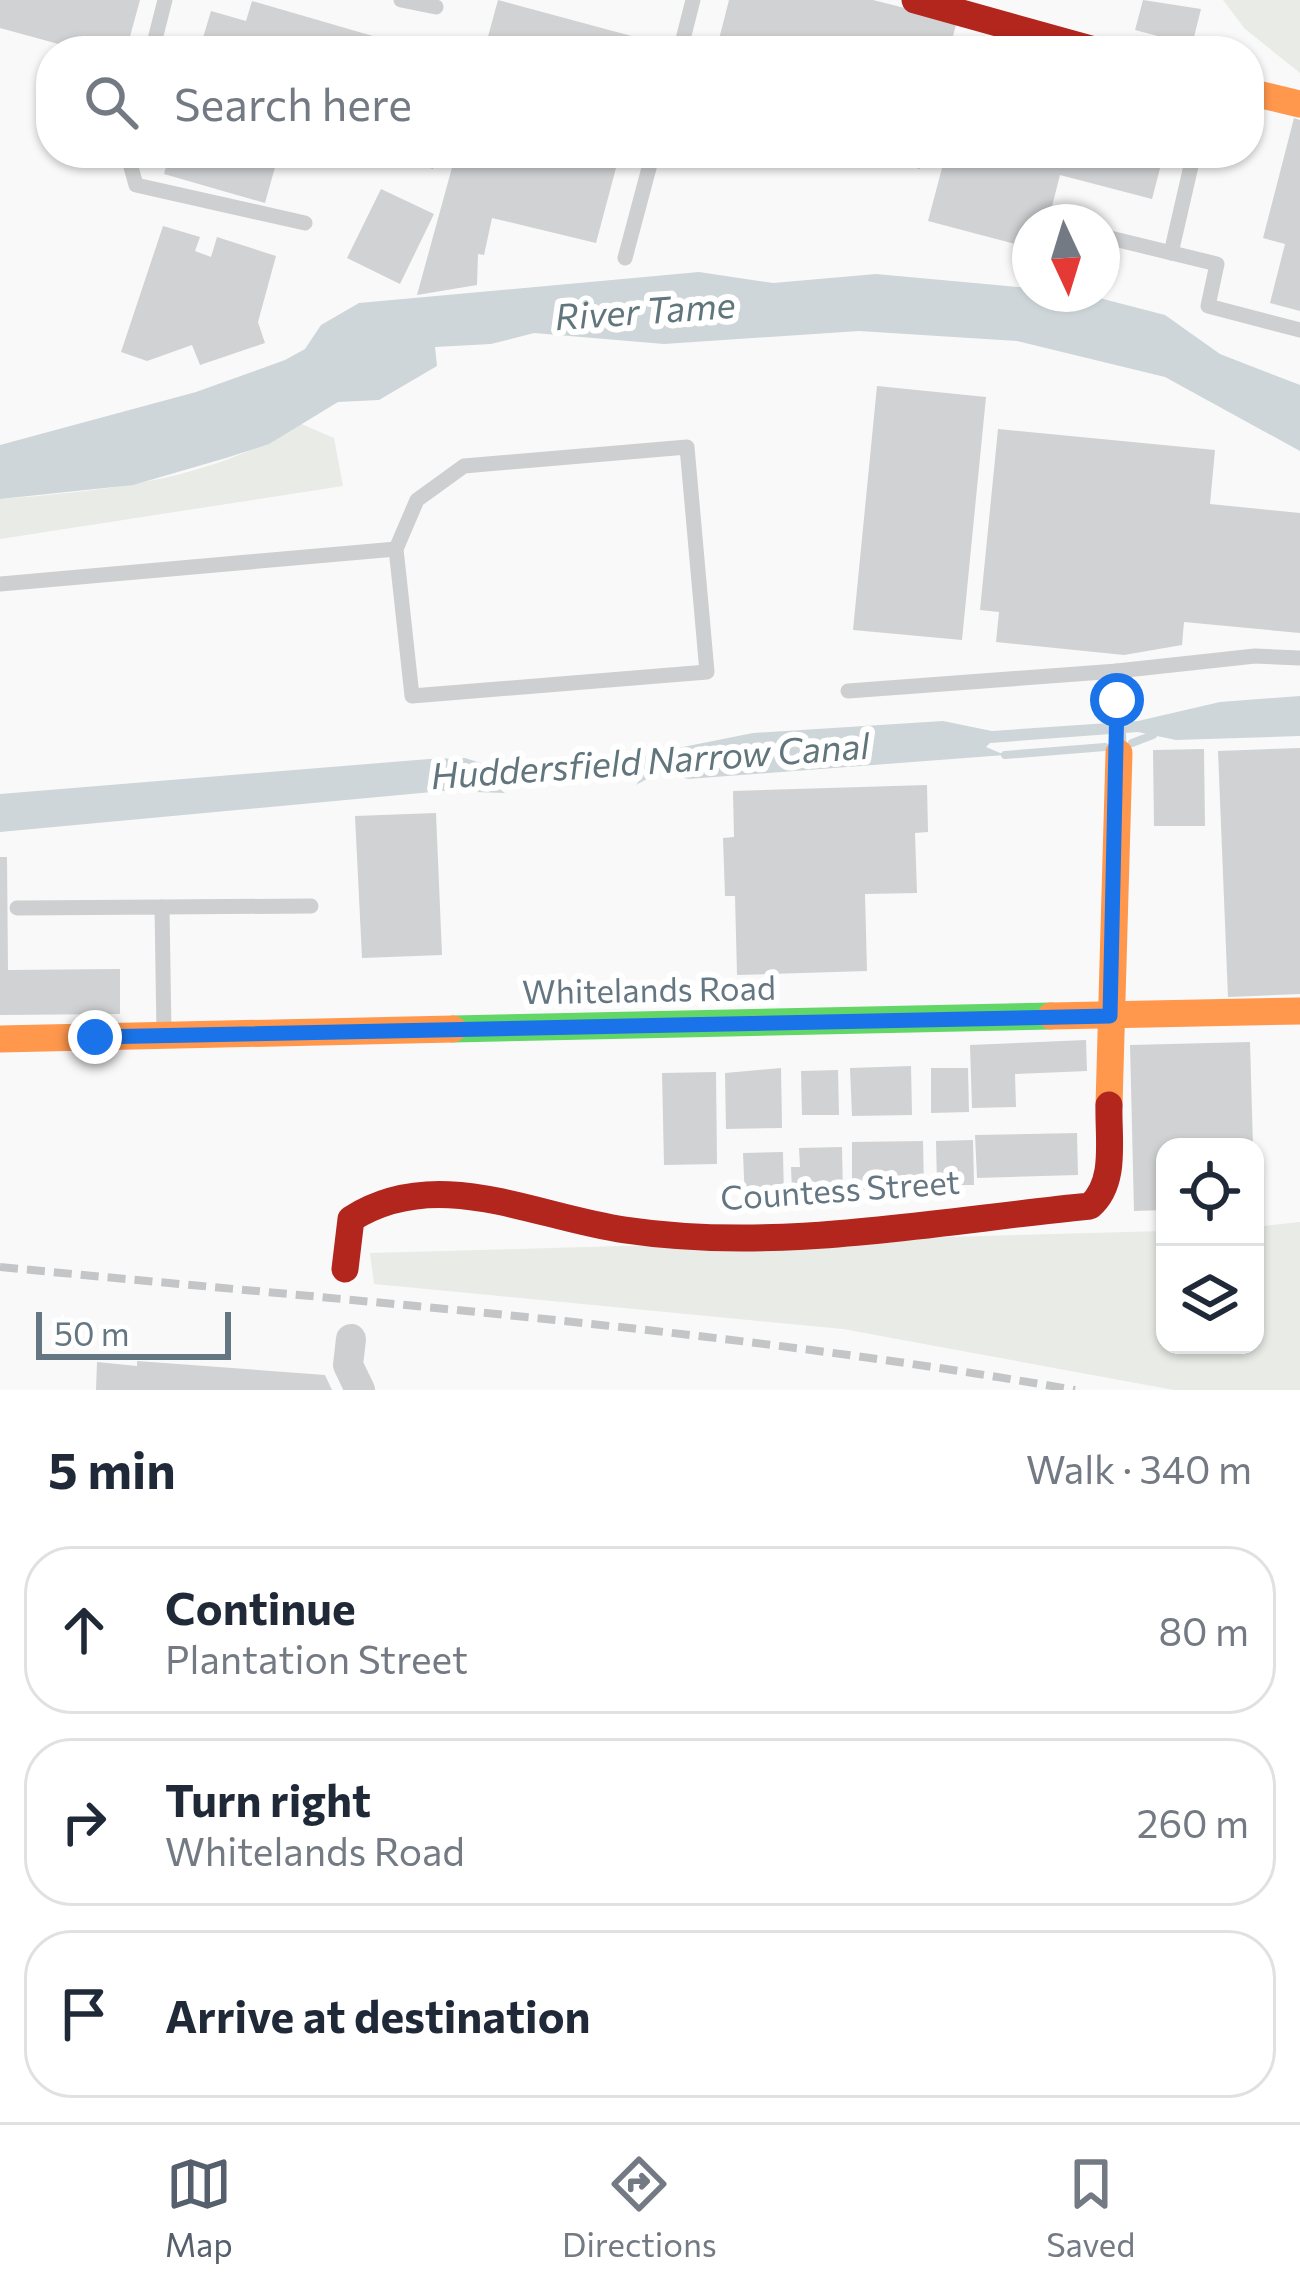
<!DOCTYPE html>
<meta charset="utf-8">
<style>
body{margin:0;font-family:Commissioner,sans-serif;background:#f6f6f7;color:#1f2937}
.controls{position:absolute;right:36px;bottom:36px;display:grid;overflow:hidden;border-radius:24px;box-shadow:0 3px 9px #0004}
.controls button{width:108px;height:108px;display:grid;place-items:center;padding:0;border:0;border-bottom:3px solid #e0e1e3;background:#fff;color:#1f2937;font:60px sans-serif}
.compass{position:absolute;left:1012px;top:204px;width:108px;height:108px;border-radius:50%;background:#fff;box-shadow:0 3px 9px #0004;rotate:176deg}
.scale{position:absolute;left:36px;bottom:30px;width:195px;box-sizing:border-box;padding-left:12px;border:6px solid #657683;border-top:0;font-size:33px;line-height:42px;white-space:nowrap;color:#657683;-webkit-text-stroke:9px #fff;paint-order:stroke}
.stop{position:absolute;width:36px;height:36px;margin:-27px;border:9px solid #1a73e8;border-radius:50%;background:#fff}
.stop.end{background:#1a73e8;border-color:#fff;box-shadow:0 3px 12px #0008}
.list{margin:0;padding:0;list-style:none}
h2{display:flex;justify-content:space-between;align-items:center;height:156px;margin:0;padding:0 48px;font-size:51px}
h2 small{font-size:39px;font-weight:400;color:#747a83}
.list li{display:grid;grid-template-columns:78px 1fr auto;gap:36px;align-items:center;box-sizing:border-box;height:168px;margin:0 24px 24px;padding:0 24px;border:3px solid #e0e1e3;border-radius:48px}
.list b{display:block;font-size:45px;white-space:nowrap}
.list p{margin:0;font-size:39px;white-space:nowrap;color:#747a83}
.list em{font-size:39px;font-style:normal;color:#747a83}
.icon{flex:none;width:66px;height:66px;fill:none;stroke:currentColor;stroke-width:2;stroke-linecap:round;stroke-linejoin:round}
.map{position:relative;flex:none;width:1300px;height:1390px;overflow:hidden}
.search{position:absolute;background:#fff;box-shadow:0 3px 9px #0004;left:36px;right:36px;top:36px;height:132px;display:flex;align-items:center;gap:30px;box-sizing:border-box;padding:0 42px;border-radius:48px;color:#747a83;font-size:45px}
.sheet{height:732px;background:#fff}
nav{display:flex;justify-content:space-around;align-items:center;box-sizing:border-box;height:168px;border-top:3px solid #e0e1e3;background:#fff;font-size:33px;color:#747a83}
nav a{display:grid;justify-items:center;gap:6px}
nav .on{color:#56606c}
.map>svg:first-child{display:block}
</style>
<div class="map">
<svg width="1300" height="1390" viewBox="0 0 1300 1390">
<rect width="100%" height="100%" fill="#f9f9f9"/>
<g fill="#e8ebe6">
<path d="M1223 0H1300V73L1245 29Z"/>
<path d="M299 423 334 438 343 486 0 539V499C100 491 214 481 299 423Z"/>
<path d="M1300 1222V1390H1174L843 1329 374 1284 370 1253 1165 1231V1345H1255V1227Z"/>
</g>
<g fill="#ced6d9">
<path d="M699 272 773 283 876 274 1030 288V294H1084L1165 315 1220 354 1300 385V451L1165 377 1017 341 859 331 664 344 534 333 491 344 435 347 437 366 379 400 338 402 269 444 226 458 133 485 0 499V445L196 392 285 360 305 349 321 325 359 303Z"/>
<path d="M1300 696V736L1176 740 1138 732 990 743 986 747 1005 755 688 779 663 770 636 785 648 769 495 777 490 782 505 793 443 791 0 832V794L429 759 465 758 494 767 633 757 753 733 943 721 992 731 1138 721 1220 702Z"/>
</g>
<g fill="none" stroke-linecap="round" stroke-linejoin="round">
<g stroke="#ced6d9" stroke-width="8">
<path d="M1132 743 1153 735"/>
<path d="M1005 755 1105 747"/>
</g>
</g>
<g fill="#d0d2d3">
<path d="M0 0H140L126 51H84L0 28Z"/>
<path d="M498 0 650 41 647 51H484Z"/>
<path d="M729 0H873L957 21 949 51H716Z"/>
<path d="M1143 0 1201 9 1192 45 1135 30Z"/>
<path d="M252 1 421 50V51H199L211 11 246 21Z"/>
<path d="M976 38 1020 49V51H973Z"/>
<path d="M1294 118 1300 120V311L1270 303 1285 244 1263 238Z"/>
<path d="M170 153H279L265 203 164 174Z"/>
<path d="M381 153H438L433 169Z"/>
<path d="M456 153H620L596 243 492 218 484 255 478 254 477 285 417 295Z"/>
<path d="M861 153H924L920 169Z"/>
<path d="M946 153H1164L1152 199 1060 175 1048 222H1030V248L928 221Z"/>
<path d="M381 189 434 214 400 284 347 258Z"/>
<path d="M163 226 200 237 195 251 211 257 217 237 276 256 258 322 265 343 200 365 192 345 147 361 121 352Z"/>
<path d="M877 386 986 397 962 640 853 630Z"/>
<path d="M998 429 1215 450 1210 504 1300 513V633L1184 622 1182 645 1124 655 996 642 999 612 980 610Z"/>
<path d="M1300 748V994L1228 997 1218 751Z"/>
<path d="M1204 749 1205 826H1154L1153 750Z"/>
<path d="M927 785 928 832 915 833 917 893 865 894 867 971 737 975 735 896H725L723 838 734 837 733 791Z"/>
<path d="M436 813 442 955 362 958 355 816Z"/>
<path d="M0 857H7L8 970 120 969V1014L0 1015Z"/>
<path d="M1086 1040 1087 1071 1015 1074 1016 1107 972 1108 970 1045Z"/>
<path d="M1250 1042 1253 1147H1165V1210L1134 1211 1130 1045Z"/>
<path d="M911 1066 912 1115 852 1116 850 1068Z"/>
<path d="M781 1068 782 1128 726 1129 725 1073Z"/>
<path d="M931 1068H968L969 1112 931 1113Z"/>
<path d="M838 1070 839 1115H802L801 1071Z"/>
<path d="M716 1072 717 1164 664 1165 662 1073Z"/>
<path d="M1077 1133 1078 1175 977 1178 975 1135Z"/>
<path d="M973 1140 974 1185H937L936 1141Z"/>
<path d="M923 1141 924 1189 852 1190V1142Z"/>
<path d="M842 1147 843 1196 792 1191 791 1167H800L799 1148Z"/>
<path d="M783 1152 784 1200 745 1201 743 1153Z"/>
<path d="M137 1361 325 1375 332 1390H96L97 1362 137 1366Z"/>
</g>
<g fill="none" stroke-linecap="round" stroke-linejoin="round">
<g stroke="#cecfd0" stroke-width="15">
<path d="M401 0 436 7"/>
<path d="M152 51 165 0"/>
<path d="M680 51 693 0"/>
<path d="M127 153 136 185 305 223"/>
<path d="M1102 236 1217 264 1208 306 1300 330"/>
<path d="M1171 253 1194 153"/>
<path d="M625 258 653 153"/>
<path d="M687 447 707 672 412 696 396 549 417 500 464 466Z"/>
<path d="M0 584 396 549"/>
<path d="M848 691 1117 671"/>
<path d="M1119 750 1117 671 1255 656 1300 658"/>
<path d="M162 907 311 906"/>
<path d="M17 908 162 907 164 1033"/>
</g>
<path stroke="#cecfd0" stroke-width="30" d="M351 1339 348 1365 360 1390"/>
<path stroke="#63d668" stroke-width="27" d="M453 1029 1051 1016"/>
<g stroke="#ff974d" stroke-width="27">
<path d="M1249 92 1300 104"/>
<path d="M1051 1016 1300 1011"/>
<path d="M0 1039 453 1029"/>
<path d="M1109 1105 1119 753"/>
</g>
<g stroke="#b3261e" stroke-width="27">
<path d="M915 0 1098 51"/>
<path d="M345 1269 351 1219C437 1164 534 1217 625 1230 779 1253 937 1221 1090 1206 1117 1183 1108 1139 1109 1105"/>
</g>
<path stroke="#c3c5c6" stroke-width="8" stroke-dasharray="18 9" stroke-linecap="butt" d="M0 1267C360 1302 719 1328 1075 1390"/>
</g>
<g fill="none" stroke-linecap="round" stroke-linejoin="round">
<path stroke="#1a73e8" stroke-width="15" d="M95 1037 1110 1016 1117 700"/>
</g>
<g text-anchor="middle" stroke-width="12" stroke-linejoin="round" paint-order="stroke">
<g font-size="33" fill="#657683" stroke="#fff">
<text transform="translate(649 990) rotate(-1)" y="12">Whitelands Road</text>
<text transform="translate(840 1190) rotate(-4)" y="12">Countess Street</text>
</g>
<g font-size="36" font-style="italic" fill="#60757c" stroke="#fff">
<text transform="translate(645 311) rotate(-4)" y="13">River Tame</text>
<text transform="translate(650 761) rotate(-4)" y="13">Huddersfield Narrow Canal</text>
</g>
</g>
</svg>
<div class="controls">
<button><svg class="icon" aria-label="locate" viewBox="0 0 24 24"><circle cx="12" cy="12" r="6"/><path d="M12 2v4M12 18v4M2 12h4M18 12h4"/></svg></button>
<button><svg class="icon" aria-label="layers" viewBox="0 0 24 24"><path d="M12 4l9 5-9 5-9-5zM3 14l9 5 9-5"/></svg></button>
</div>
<svg class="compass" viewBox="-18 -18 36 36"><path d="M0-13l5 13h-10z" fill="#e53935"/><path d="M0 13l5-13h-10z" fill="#747a83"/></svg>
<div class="scale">50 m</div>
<div class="stop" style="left:1117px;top:700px"></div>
<div class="stop end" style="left:95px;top:1037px"></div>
<div class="search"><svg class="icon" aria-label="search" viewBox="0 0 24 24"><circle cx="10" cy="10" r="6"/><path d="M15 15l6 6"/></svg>Search here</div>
</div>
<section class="sheet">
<h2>5 min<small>Walk · 340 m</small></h2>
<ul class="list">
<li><svg class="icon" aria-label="ahead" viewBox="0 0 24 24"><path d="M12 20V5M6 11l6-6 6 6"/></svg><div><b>Continue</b><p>Plantation Street</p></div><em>80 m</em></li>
<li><svg class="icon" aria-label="right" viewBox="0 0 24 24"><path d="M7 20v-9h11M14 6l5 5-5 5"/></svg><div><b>Turn right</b><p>Whitelands Road</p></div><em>260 m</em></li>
<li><svg class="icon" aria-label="arrive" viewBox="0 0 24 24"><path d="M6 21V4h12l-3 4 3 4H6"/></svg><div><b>Arrive at destination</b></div></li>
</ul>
</section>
<nav>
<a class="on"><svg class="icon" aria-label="map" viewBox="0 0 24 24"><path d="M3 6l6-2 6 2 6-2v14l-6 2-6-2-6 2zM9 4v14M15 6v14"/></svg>Map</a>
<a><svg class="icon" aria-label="directions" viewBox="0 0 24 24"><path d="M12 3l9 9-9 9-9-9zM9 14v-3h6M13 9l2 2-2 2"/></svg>Directions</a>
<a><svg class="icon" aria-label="saved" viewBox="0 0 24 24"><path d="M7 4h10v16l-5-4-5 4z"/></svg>Saved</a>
</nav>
